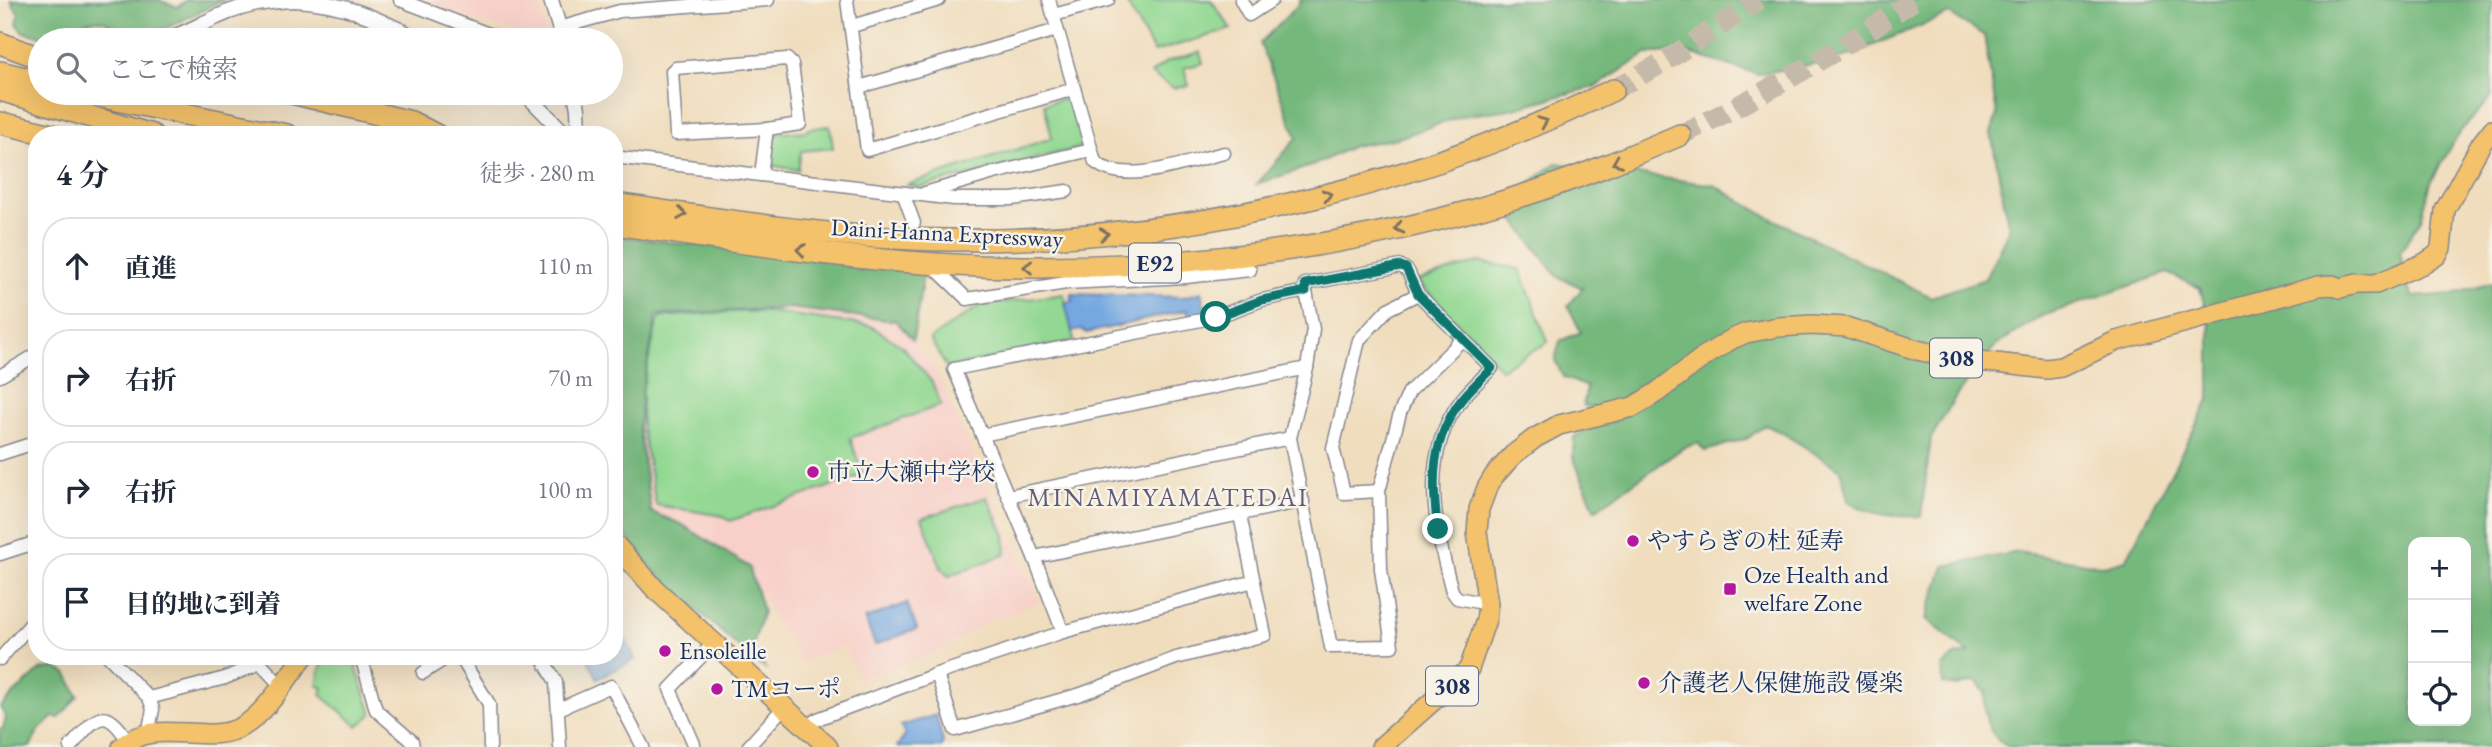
<!DOCTYPE html>
<html lang="ja">
<meta charset="utf-8">
<style>
body{margin:0;font-family:"EB Garamond","Noto Serif JP",serif;background:#f6f6f7;color:#1f2937}
.controls{position:absolute;right:21px;bottom:21px;display:grid;overflow:hidden;border-radius:14px;box-shadow:0 7px 28px #0002}
.controls button{width:63px;height:63px;display:grid;place-items:center;padding:0;border:0;border-bottom:2px solid #e0e1e3;background:#fff;color:#1f2937;font:35px sans-serif}
.stop{position:absolute;width:21px;height:21px;margin:-16px;border:5px solid #0f766e;border-radius:50%;background:#fff}
.stop.end{background:#0f766e;border-color:#fff;box-shadow:0 2px 7px #0008}
.list{margin:0;padding:0;list-style:none}
h2{display:flex;justify-content:space-between;align-items:center;height:91px;margin:0;padding:0 28px;font-size:30px}
h2 small{font-size:23px;font-weight:400;color:#747a83}
.list li{display:grid;grid-template-columns:46px 1fr auto;gap:21px;align-items:center;box-sizing:border-box;height:98px;margin:0 14px 14px;padding:0 14px;border:2px solid #e0e1e3;border-radius:28px}
.list b{display:block;font-size:26px;white-space:nowrap}
.list em{font-size:23px;font-style:normal;color:#747a83}
.icon{flex:none;width:38px;height:38px;fill:none;stroke:currentColor;stroke-width:2;stroke-linecap:round;stroke-linejoin:round}
.map{position:relative;flex:none;width:2492px;height:747px;overflow:hidden}
.search{position:absolute;background:#fff;box-shadow:0 7px 28px #0002;left:28px;top:28px;width:595px;height:77px;display:flex;align-items:center;gap:18px;box-sizing:border-box;padding:0 24px;border-radius:38px;color:#747a83;font-size:26px}
.panel{position:absolute;background:#fff;box-shadow:0 7px 28px #0002;left:28px;top:126px;width:595px;height:539px;border-radius:28px}
.map>svg:first-child{display:block}
</style>
<div class="map">
<svg width="2492" height="747" viewBox="0 0 2492 747">
<rect width="100%" height="100%" fill="#f7f3e8"/>
<filter id="ink" filterUnits="userSpaceOnUse"><feTurbulence type="fractalNoise" baseFrequency=".0143" numOctaves="2"/><feDisplacementMap in="SourceGraphic" scale="14" xChannelSelector="R" yChannelSelector="G"/><feConvolveMatrix kernelMatrix="1 2 1 2 8 2 1 2 1" color-interpolation-filters="sRGB"/></filter>
<filter id="wash" filterUnits="userSpaceOnUse"><feTurbulence type="fractalNoise" baseFrequency=".00686" numOctaves="4" result="noise"/><feDisplacementMap in="SourceGraphic" scale="28" xChannelSelector="R" yChannelSelector="G"/><feGaussianBlur stdDeviation="1.57" result="paint"/><feColorMatrix in="noise" values="0 0 0 0 0 0 0 0 0 0 0 0 0 0 0 0 0 1.4 0 .05"/><feComposite in="paint" operator="in"/></filter>
<g filter="url(#wash)">
<rect width="100%" height="100%" fill="#f0ddbd"/>
<g fill="#f7d1c9">
<path d="M426 0H538L548 35 534 37 461 16Z"/>
<path d="M788 308 897 321 932 363 1040 602 989 620 938 652 859 680 844 645 801 662 768 609 763 594 719 606 653 514 639 429 640 391 657 314Z"/>
</g>
<g fill="#92d892" stroke="#568478" stroke-width="2">
<path d="M1125 0H1211L1231 29 1154 52Z"/>
<path d="M1200 52 1203 63 1184 68 1189 86 1173 88 1151 74 1166 62Z"/>
<path d="M1066 98 1073 102 1085 140 1082 147 920 187 906 185 1052 138 1044 104Z"/>
<path d="M830 126 833 148 801 151 798 170 775 166 770 160 773 138 779 133 807 131 808 129Z"/>
<path d="M1479 262 1520 269 1548 342 1501 369 1417 281Z"/>
<path d="M1064 294 1074 341 947 368 930 339 984 303 985 305Z"/>
<path d="M730 312H771L871 326 903 347 932 382 941 405 850 438 863 475 730 521 723 516 656 505 642 429V390L657 323 660 317Z"/>
<path d="M987 497 1005 535 1006 554 949 576 942 570 922 518Z"/>
<path d="M326 656H345L348 660 353 658 372 714 358 726 321 695 323 687 317 686 320 669Z"/>
</g>
<g fill="#75b87c" stroke="#48746d" stroke-width="2" fill-rule="evenodd">
<path d="M11 0H159L178 7 186 0H225C198 10 160 37 131 37 110 37 115 9 77 25L71 37 62 40 22 32 17 23 19 15Z"/>
<path d="M1299 0H2492V96L2459 133 2431 182 2421 219 2400 253 2412 297 2453 294 2492 283V747H2008C1986 733 1984 718 1985 693L1976 681 1957 686 1943 684 1942 667 1954 656 1969 653 1926 619 1944 566 2018 552 2104 566 2126 560 2210 398V327L2200 288 2167 273 2042 316 1996 345 1956 396 1931 438 1921 516C1893 517 1872 516 1848 501L1841 470 1781 432 1765 425 1748 438 1705 451 1698 443 1683 448 1595 510 1573 457 1574 437 1589 428 1614 421 1594 408 1583 406 1587 387 1563 377 1555 360 1560 341 1581 332 1568 306 1583 288 1558 277 1502 204 1556 163 1714 185 1763 214 1931 297 1985 279 2009 229 1991 133 1997 114 1984 35 1949 14 1837 60 1758 74 1681 51 1646 54 1597 86 1510 109 1462 116 1398 138 1353 146 1314 165 1257 184 1297 138 1260 43 1300 3ZM2413 542H2466V721H2413Z"/>
<path d="M614 236 924 269 913 340 896 321 789 308 657 315 642 390 639 429 651 512 681 524 749 567 763 611 752 648 765 668 757 664 653 570 614 520Z"/>
<path d="M55 667 67 674 78 696 59 718 53 717 38 731 30 747H0V729L3 728 6 718 0 707 40 670Z"/>
</g>
<g fill="#75a7e0" stroke="#486b9f" stroke-width="2">
<path d="M1201 292 1206 312 1189 316 1187 310 1087 333 1081 329 1072 332 1065 302 1073 301 1071 294 1184 297Z"/>
<path d="M907 603 917 629 875 645 865 619Z"/>
<path d="M627 641 635 659 598 679 586 656H614V646Z"/>
<path d="M936 715 943 742 942 747H897L905 736 901 726Z"/>
</g>
</g>
<g filter="url(#ink)">
<g fill="none" stroke-linecap="round" stroke-linejoin="round">
<g stroke="#c5baaa" stroke-width="21" stroke-dasharray="21 10" stroke-linecap="butt">
<path d="M1613 90 1662 63 1759 0"/>
<path d="M1680 135C1762 96 1839 51 1914 0"/>
</g>
<g stroke="#86868e" stroke-width="15">
<g id="minor">
<path d="M400 0 494 36 510 40"/>
<path d="M847 0 867 150 1074 89"/>
<path d="M1049 0 1095 162C1125 187 1189 161 1224 153"/>
<path d="M1241 0 1249 15 1272 0"/>
<path d="M1054 15 1108 0"/>
<path d="M852 26 939 0"/>
<path d="M559 28 620 11 768 0"/>
<path d="M787 59 792 64 800 124 767 129 676 134 672 71 676 68Z"/>
<path d="M859 87 1057 30"/>
<path d="M614 157 954 199H1012L1067 191"/>
<path d="M761 175 767 129"/>
<path d="M903 193 914 223"/>
<path d="M925 193 994 173 1091 150"/>
<path d="M938 271 967 299 1066 283 1186 277 1250 270"/>
<path d="M1306 291 1305 284 1401 266 1408 271 1418 294"/>
<path d="M0 376 34 356 37 358"/>
<path d="M982 435 1307 368"/>
<path d="M0 454 37 442"/>
<path d="M1379 491 1344 493 1333 448 1359 340 1388 309 1418 294 1492 368C1482 378 1471 388 1462 399 1418 455 1435 528 1452 591L1457 598 1488 604"/>
<path d="M1008 496 1290 438"/>
<path d="M0 554 37 542"/>
<path d="M1034 557 1303 501"/>
<path d="M1063 632 1034 557 954 369 1216 317 1262 300 1306 291 1313 329 1307 368 1290 438 1331 647 1392 646 1381 569 1379 491 1400 413 1409 392 1463 339"/>
<path d="M108 656 149 698 153 709 148 734"/>
<path d="M259 656 260 663 281 686"/>
<path d="M361 656 376 710 412 741 413 747"/>
<path d="M460 656 489 704 490 747"/>
<path d="M541 656 556 682 560 747"/>
<path d="M0 659 37 617"/>
<path d="M423 673 449 656"/>
<path d="M937 674 955 730 1081 694 1176 658 1265 635 1240 515"/>
<path d="M149 698 225 678 260 663"/>
<path d="M559 709 611 686 643 747"/>
<path d="M806 726 820 718 937 674 1063 632 1254 581"/>
<path d="M694 744 670 689 713 644"/>
<path d="M70 747C94 721 103 701 128 741"/>
<path d="M748 747 784 707"/>
</g>
</g>
<g stroke="#86868e" stroke-width="17">
<g id="tertiary">
<path d="M295 0C343 2 378 19 420 40"/>
<path d="M551 0 563 40"/>
<path d="M165 40C184 34 199 25 217 17 240 6 268 1 294 0"/>
<path d="M525 93 566 135"/>
<path d="M575 93 578 109 579 135"/>
</g>
</g>
<g stroke="#86868e" stroke-width="22">
<g id="trunk">
<path d="M614 543 656 590 828 747"/>
<path d="M122 747C153 716 209 747 243 726 266 713 288 677 304 656"/>
<path d="M1381 747 1469 669 1486 620 1488 604 1477 532 1479 509 1487 488 1494 476 1513 455 1535 438 1559 425 1633 407 1656 393 1706 355 1732 339 1746 333 1778 327 1812 325 1846 327 1917 350 1953 358 2047 369 2061 367 2116 341 2319 286 2332 285 2340 288 2357 284H2376L2425 263 2437 255 2441 248 2445 210 2481 144 2492 130"/>
</g>
</g>
<g stroke="#86868e" stroke-width="24">
<g id="motorway">
<path d="M0 43 40 58"/>
<path d="M0 72 40 82"/>
<path d="M0 90 152 135"/>
<path d="M83 93 287 135"/>
<path d="M292 93 411 122 436 135"/>
<path d="M1 123 52 135"/>
<path d="M614 204C725 220 837 239 950 240 1179 243 1407 190 1613 90"/>
<path d="M614 224C735 241 856 262 977 266 1166 272 1358 250 1537 191 1586 175 1633 155 1680 135"/>
</g>
</g>
<use href="#minor" stroke="#fff" stroke-width="12"/>
<use href="#tertiary" stroke="#fff" stroke-width="14"/>
<use href="#trunk" stroke="#f3c26a" stroke-width="19"/>
<use href="#motorway" stroke="#f3c26a" stroke-width="21"/>
</g>
<defs><path id="oneway-chevron" d="M-2-3.5L2.5 0L-2 3.5" fill="none" stroke-width="1.6" stroke-linecap="round" stroke-linejoin="round" transform="scale(1.75)"/></defs>
<g stroke="#7c7163">
<use href="#oneway-chevron" transform="translate(1543 122) rotate(-22)"/>
<use href="#oneway-chevron" transform="translate(1617 162) rotate(158)"/>
<use href="#oneway-chevron" transform="translate(1327 195) rotate(-14)"/>
<use href="#oneway-chevron" transform="translate(682 214) rotate(8)"/>
<use href="#oneway-chevron" transform="translate(1399 228) rotate(166)"/>
<use href="#oneway-chevron" transform="translate(1104 234) rotate(-4)"/>
<use href="#oneway-chevron" transform="translate(801 250) rotate(-172)"/>
<use href="#oneway-chevron" transform="translate(1028 267) rotate(-179)"/>
</g>
</g>
<g fill="none" stroke-linecap="round" stroke-linejoin="round" filter="url(#ink)">
<path stroke="#0f766e" stroke-width="9" d="M1216 317 1262 300 1306 291 1305 284 1401 266 1406 268 1418 294 1492 368C1482 378 1471 388 1462 399 1431 439 1431 482 1438 529"/>
</g>
<g fill="#b5179e" stroke="#f7f3e8" stroke-width="2.5">
<circle cx="813" cy="472" r="7"/>
<circle cx="1633" cy="541" r="7"/>
<rect x="1723" y="582" width="14" height="14" rx="3.5"/>
<circle cx="665" cy="651" r="7"/>
<circle cx="1644" cy="683" r="7"/>
<circle cx="717" cy="689" r="7"/>
</g>
<g text-anchor="middle" stroke-width="5" stroke-linejoin="round" paint-order="stroke">
<g fill="#f7f3e8" stroke="#5d6a87" stroke-width="2">
<rect x="1129" y="243.5" width="52" height="39" rx="5"/>
<rect x="1930" y="338.5" width="52" height="39" rx="5"/>
<rect x="1426" y="666.5" width="52" height="39" rx="5"/>
</g>
<g font-size="23" font-weight="bold" fill="#1b2f5e">
<text x="1155" y="271">E92</text>
<text x="1956" y="366">308</text>
<text x="1452" y="694">308</text>
</g>
<g font-size="24" fill="#1b2f5e" stroke="#f7f3e8">
<text transform="translate(947 233) rotate(3)" y="8">Daini-Hanna Expressway</text>
</g>
<g font-size="24" fill="#1b2f5e" stroke="#f7f3e8" text-anchor="start">
<text x="827" y="480">市立大瀬中学校</text>
<text x="1647" y="549">やすらぎの杜 延寿</text>
<text x="1744" y="583">Oze Health and<tspan x="1744" dy="28">welfare Zone</tspan></text>
<text x="679" y="659">Ensoleille</text>
<text x="1658" y="691">介護老人保健施設 優楽</text>
<text x="731" y="697">TMコーポ</text>
</g>
<g font-size="26" letter-spacing="2" fill="#615b77" stroke="#f7f3e8">
<text x="1168" y="506">MINAMIYAMATEDAI</text>
</g>
</g>
</svg>
<div class="controls">
<button>+</button>
<button>−</button>
<button><svg class="icon" aria-label="locate" viewBox="0 0 24 24"><circle cx="12" cy="12" r="6"/><path d="M12 2v4M12 18v4M2 12h4M18 12h4"/></svg></button>
</div>
<div class="stop" style="left:1216px;top:317px"></div>
<div class="stop end" style="left:1438px;top:529px"></div>
<div class="search"><svg class="icon" aria-label="search" viewBox="0 0 24 24"><circle cx="10" cy="10" r="6"/><path d="M15 15l6 6"/></svg>ここで検索</div>
<section class="panel">
<h2>4 分<small>徒歩 · 280 m</small></h2>
<ul class="list">
<li><svg class="icon" aria-label="ahead" viewBox="0 0 24 24"><path d="M12 20V5M6 11l6-6 6 6"/></svg><div><b>直進</b></div><em>110 m</em></li>
<li><svg class="icon" aria-label="right" viewBox="0 0 24 24"><path d="M7 20v-9h11M14 6l5 5-5 5"/></svg><div><b>右折</b></div><em>70 m</em></li>
<li><svg class="icon" aria-label="right" viewBox="0 0 24 24"><path d="M7 20v-9h11M14 6l5 5-5 5"/></svg><div><b>右折</b></div><em>100 m</em></li>
<li><svg class="icon" aria-label="arrive" viewBox="0 0 24 24"><path d="M6 21V4h12l-3 4 3 4H6"/></svg><div><b>目的地に到着</b></div></li>
</ul>
</section>
</div>
